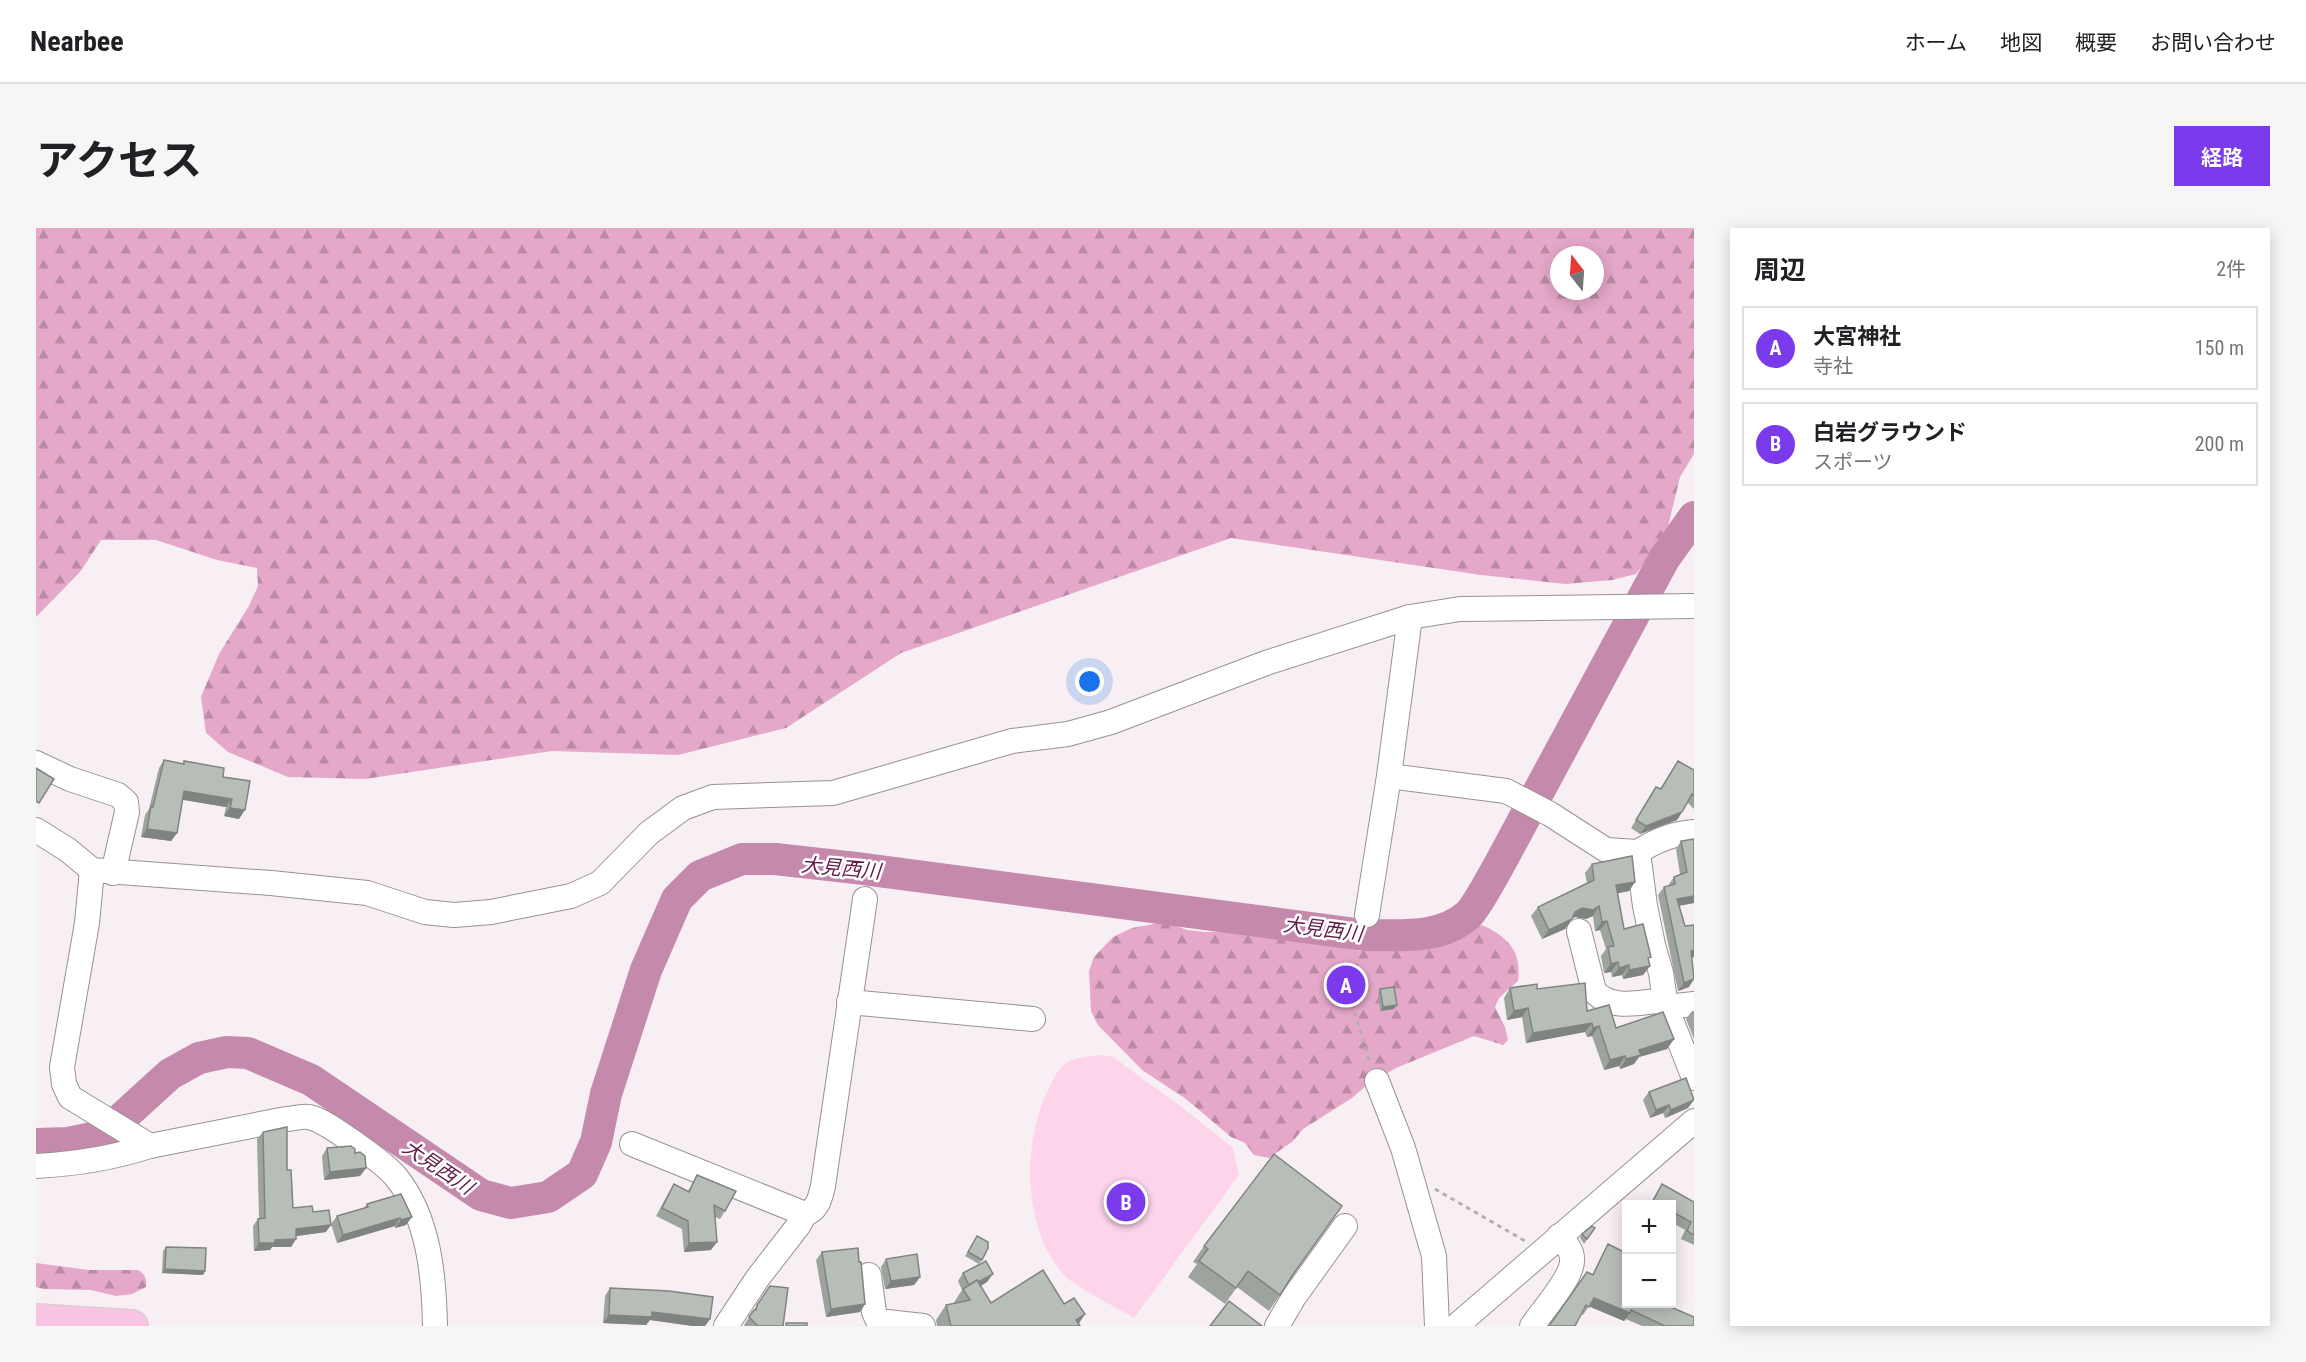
<!DOCTYPE html>
<html lang="ja">
<meta charset="utf-8">
<style>
body{margin:0;font-family:"Roboto Condensed","Noto Sans JP",sans-serif;background:#f6f6f6;color:#202124}
.controls{position:absolute;right:18px;bottom:18px;display:grid;overflow:hidden;border-radius:0px;box-shadow:0 3px 15px #0003}
.controls button{width:54px;height:54px;display:grid;place-items:center;padding:0;border:0;border-bottom:2px solid #e0e0e0;background:#fff;color:#202124;font:30px sans-serif}
.compass{position:absolute;left:1514px;top:18px;width:54px;height:54px;border-radius:50%;background:#fff;box-shadow:0 3px 15px #0003;rotate:343deg}
.you{position:absolute;left:1054px;top:454px;width:21px;height:21px;margin:-15px;border:4px solid #fff;border-radius:50%;background:#1a73e8;box-shadow:0 0 0 9px #1a73e833}
.badge{display:grid;place-items:center;width:39px;height:39px;border-radius:50%;background:#7c3aed;color:#fff;font-size:20px;font-weight:700}
.pin{position:absolute;translate:-50% -50%;border:3px solid #fff;box-shadow:0 2px 6px #0006}
.list{margin:0;padding:0;list-style:none}
h2{display:flex;justify-content:space-between;align-items:center;height:78px;margin:0;padding:0 24px;font-size:26px}
h2 small{font-size:20px;font-weight:400;color:#757577}
.list li{display:grid;grid-template-columns:39px 1fr auto;gap:18px;align-items:center;box-sizing:border-box;height:84px;margin:0 12px 12px;padding:0 12px;border:2px solid #e0e0e0;border-radius:0px}
.list b{display:block;font-size:22px;white-space:nowrap}
.list p{margin:0;font-size:20px;white-space:nowrap;color:#757577}
.list em{font-size:20px;font-style:normal;color:#757577}
.map{position:relative;flex:none;width:1658px;height:1098px;overflow:hidden;border-radius:0px}
header{display:flex;align-items:center;gap:36px;box-sizing:border-box;height:84px;padding:0 30px;background:#fff;border-bottom:2px solid #e0e0e0}
header strong{font-size:28px}
nav{display:flex;gap:33px;margin-inline-start:auto;font-size:21px}
.intro{display:flex;align-items:center;justify-content:space-between;box-sizing:border-box;height:144px;padding:0 36px}
h1{margin:0;font-size:42px}
.button{padding:15px 27px;border-radius:0px;background:#7c3aed;color:#fff;font-size:21px;font-weight:700}
main{display:flex;gap:36px;padding:0 36px}
aside{flex:1;background:#fff;border-radius:0px;box-shadow:0 3px 15px #0003}
.map>svg:first-child{display:block}
</style>
<header>
<strong>Nearbee</strong>
<nav><a>ホーム</a><a>地図</a><a>概要</a><a>お問い合わせ</a></nav>
</header>
<div class="intro"><h1>アクセス</h1><a class="button">経路</a></div>
<main>
<div class="map">
<svg width="1658" height="1098" viewBox="0 0 1658 1098">
<defs>
<pattern id="forest-firs" width="22" height="20" patternUnits="userSpaceOnUse" patternTransform="scale(1.5)"><rect width="22" height="20" fill="#e5a8c9"/><path d="M5 1l3.5 6h-7zM16 11l3.5 6h-7z" fill="#bb8aa4"/></pattern>
</defs>
<rect width="100%" height="100%" fill="#f7eff3"/>
<path fill="#fdd4ea" d="M1063 827 1077 829 1143 877 1197 920 1203 947 1098 1090C1082 1080 1039 1059 1028 1047 986 1000 986 913 1013 860 1017 852 1023 838 1032 834 1040 829 1054 829 1063 827Z"/>
<g fill="url(#forest-firs)" fill-rule="evenodd">
<path d="M0 0H1658V226L1644 249 1630 307 1600 346 1576 352 1529 356 1445 347 1195 310 865 425 750 500 642 527 516 523 329 551 252 549 192 524 170 505 165 469 183 426 213 378 222 358 221 340 181 332 120 312H65L44 344 0 389ZM1523 27H1559V63H1523Z"/>
<path d="M1129 694 1151 702 1169 704 1205 703 1223 709 1264 707 1285 715 1324 723 1395 716 1446 697C1472 709 1486 723 1482 753L1463 770 1459 779 1469 799 1472 812 1467 817 1438 808 1360 840 1331 857 1316 870 1267 901 1257 913 1233 930 1218 927 1209 915 1195 909 1150 871 1106 842 1062 797 1055 783 1053 743 1058 729 1077 709 1096 700Z"/>
<path d="M0 1035 53 1042H102C109 1046 111 1051 110 1059L96 1066 80 1068 55 1062 8 1061 0 1059Z"/>
</g>
<g fill="none" stroke-linecap="round" stroke-linejoin="round">
<path stroke="#c58aab" stroke-width="32" d="M0 916 32 915 66 908 134 846 163 830 191 824 212 825 275 852 445 967 475 975 512 969 546 946 560 914 570 866 610 742 641 671 664 648 706 631H739L820 640 1328 707C1363 707 1404 712 1432 687 1441 678 1455 651 1462 639L1628 331 1658 289"/>
<g stroke="#989195" stroke-width="26">
<g id="minor">
<path d="M0 535 34 551 82 567 90 574 91 584 77 645"/>
<path d="M1353 548 1470 563 1514 586 1570 622 1602 624 1609 678 1617 717 1625 745 1630 779 1658 850"/>
<path d="M0 602 32 622 56 642 235 655 331 665 389 684 418 687 455 684 535 668 564 655 613 605 647 580 677 569 797 565 976 513 1032 506 1075 494 1230 435 1374 389 1424 381 1658 378"/>
<path d="M1602 624C1619 613 1637 605 1658 604"/>
<path d="M56 642 51 695 26 839 28 856 34 869 114 918 250 891C257 891 266 888 273 889 287 892 305 906 317 914 332 925 348 935 360 949 393 990 398 1047 399 1098"/>
<path d="M1331 687 1353 548 1374 389"/>
<path d="M1543 703 1558 763C1575 783 1605 774 1629 772"/>
<path d="M813 774 997 791"/>
<path d="M1630 779 1658 776"/>
<path d="M1341 853 1367 920 1398 1028 1401 1098"/>
<path d="M596 916 769 986C782 982 784 970 787 958L829 671"/>
<path d="M0 938C39 936 77 930 114 918"/>
<path d="M833 1047 838 1084 842 1093 887 1098"/>
<path d="M690 1098 721 1051 762 998 769 986"/>
<path d="M1241 1098 1258 1069 1309 998"/>
<path d="M1420 1098 1658 893"/>
<path d="M1496 1098C1506 1083 1536 1050 1536 1033 1537 1023 1530 1015 1523 1008"/>
</g>
</g>
<g stroke="#d0cfcf" stroke-width="34">
<path id="major" d="M0 1092 96 1098"/>
</g>
<g stroke="#b4aeb1" stroke-width="3" stroke-dasharray="4.5 4.5" stroke-linecap="butt">
<path d="M1316 776 1334 834"/>
<path d="M1399 961 1489 1013"/>
</g>
<use href="#minor" stroke="#fff" stroke-width="24"/>
<use href="#major" stroke="#f7c4e1" stroke-width="32"/>
</g>
<g fill="#9da39d">
<path d="M128 532 146 536 148 533 187 549 203 591 188 588 190 579 147 572 141 605 135 613 105 609 109 587 113 581 123 540Z"/>
<path d="M1642 533 1658 542V581L1652 575 1641 592 1604 606 1595 600 1620 559 1624 561Z"/>
<path d="M1658 611V675L1643 678 1649 698 1658 697V729L1656 730 1653 759 1642 763 1622 667 1628 659 1632 658 1638 649 1644 646 1640 621 1645 613Z"/>
<path d="M1556 636 1599 654 1593 663 1582 665 1588 701 1612 732 1614 738 1607 747 1587 751 1586 747 1576 749 1575 744 1568 745 1565 728 1570 721 1564 702 1559 703 1557 688 1550 691 1539 689 1536 691 1529 701 1506 711 1495 688 1502 679 1551 655 1549 645Z"/>
<path d="M1305 742 1328 760 1322 768 1306 773 1299 750Z"/>
<path d="M1474 760 1501 761 1551 783 1580 800 1638 811 1631 821 1603 829 1598 836 1584 841 1583 838 1568 842 1556 808 1551 809 1549 804 1490 815 1486 789 1471 792 1468 770Z"/>
<path d="M1344 761 1358 781 1344 783 1342 765Z"/>
<path d="M1656 783H1658V811L1650 791Z"/>
<path d="M1613 864 1652 880 1629 890 1627 885 1614 890 1607 872Z"/>
<path d="M227 904 251 942 257 980 277 984 290 1004 260 1008V1011L255 1019H236L234 1022 218 1023 217 998 222 991H223L221 911Z"/>
<path d="M291 920 319 925 330 940 324 948 288 952 286 928Z"/>
<path d="M661 947 689 983 684 991 679 989 675 1022 648 1024 646 1001 620 988 633 964 638 956 652 963Z"/>
<path d="M1626 956 1658 974V1017L1645 1011 1649 1002 1635 994V976H1614Z"/>
<path d="M365 966 370 997 359 1000V998L301 1015 295 996 301 988 328 980 331 976Z"/>
<path d="M1559 1000 1548 1016 1544 1010 1546 1006Z"/>
<path d="M941 1008 946 1032 943 1036 929 1028Z"/>
<path d="M1572 1016 1590 1076 1658 1098H1606L1590 1091 1588 1093 1553 1078 1547 1087 1545 1086 1556 1047 1567 1025Z"/>
<path d="M1168 1018 1256 1047 1244 1067 1233 1083 1201 1059 1189 1076 1152 1049 1161 1036 1157 1034Z"/>
<path d="M130 1019 169 1043 167 1047 126 1045 127 1023Z"/>
<path d="M786 1024 829 1076 824 1084 790 1089 780 1032Z"/>
<path d="M850 1031 884 1049 878 1057 849 1061 845 1039Z"/>
<path d="M927 1045 951 1054 945 1058 955 1075 1028 1076 1049 1086 1043 1095 1044 1098H901L900 1092 910 1077 917 1076 926 1062 922 1053Z"/>
<path d="M734 1058 747 1098H709L708 1097Z"/>
<path d="M574 1060 674 1091 669 1098H657L614 1092 610 1097 567 1095 569 1068Z"/>
</g>
<g fill="#808480">
<path d="M148 563 196 571 190 579 143 571Z"/>
<path d="M194 580 209 582 203 591 188 588Z"/>
<path d="M1646 584 1641 592 1604 606 1610 598Z"/>
<path d="M111 601 141 605 135 613 105 609Z"/>
<path d="M1599 654 1593 663 1573 667 1580 657Z"/>
<path d="M1658 668V675L1635 679 1641 671Z"/>
<path d="M1563 678 1557 688 1550 691 1539 689 1536 691 1529 701 1506 711 1513 702 1546 680Z"/>
<path d="M1571 693 1564 702 1559 703 1566 694Z"/>
<path d="M1658 722V729L1650 731 1655 723Z"/>
<path d="M1582 734 1575 744 1568 745 1575 736Z"/>
<path d="M1593 737 1586 747 1576 749 1583 740Z"/>
<path d="M1614 738 1607 747 1587 751 1593 742Z"/>
<path d="M1658 751 1653 759 1642 763 1648 755Z"/>
<path d="M1328 760 1322 768 1306 773 1311 765Z"/>
<path d="M1361 777 1358 781 1344 783 1347 779Z"/>
<path d="M1492 780 1486 789 1471 792 1478 783Z"/>
<path d="M1556 795 1549 804 1490 815 1497 805Z"/>
<path d="M1563 798 1556 808 1551 809 1557 800Z"/>
<path d="M1638 811 1631 821 1603 829 1598 836 1584 841 1590 831 1603 822Z"/>
<path d="M1589 828 1583 838 1568 842 1574 832Z"/>
<path d="M1658 872 1652 880 1629 890 1635 882Z"/>
<path d="M1633 877 1627 885 1614 890 1620 882Z"/>
<path d="M330 940 324 948 288 952 294 944Z"/>
<path d="M376 989 370 997 359 1000 365 992Z"/>
<path d="M364 990 359 998 301 1015 307 1007Z"/>
<path d="M295 997 290 1004 254 1009 260 1001Z"/>
<path d="M260 1011 255 1019H236L234 1022 218 1023 223 1015 239 1012Z"/>
<path d="M681 1014 675 1022 648 1024 653 1015Z"/>
<path d="M129 1041 169 1043 167 1047 126 1045Z"/>
<path d="M957 1046 951 1054 930 1066 934 1059Z"/>
<path d="M884 1049 878 1057 849 1061 855 1053Z"/>
<path d="M1558 1070 1594 1085 1588 1093 1552 1078Z"/>
<path d="M829 1076 824 1084 790 1089 795 1081Z"/>
<path d="M616 1084 674 1091 669 1098H657L614 1092 610 1097 567 1095 573 1087Z"/>
<path d="M1049 1086 1041 1098 1040 1092Z"/>
</g>
<g fill="#b7bdb7" stroke="#808480" stroke-width="1.5">
<path d="M128 532 148 536V533L188 540 187 549 214 553 209 582 194 580 196 571 148 563 141 605 111 601 115 578 117 579Z"/>
<path d="M1642 533 1658 542V568L1656 566 1646 584 1610 598 1600 592 1620 559 1625 561Z"/>
<path d="M0 540 18 551 3 575 0 573Z"/>
<path d="M1658 611V668L1641 671 1649 698 1658 697V722L1655 723 1658 751 1648 755 1628 659 1639 656 1638 649 1651 644 1645 613Z"/>
<path d="M1596 628 1599 654 1580 657 1588 701 1607 696 1615 729 1612 730 1614 738 1593 742V737L1583 740 1582 734 1575 736 1572 719 1578 718 1571 693 1566 694 1563 678 1557 682 1546 680 1539 684 1536 691 1513 702 1502 679 1558 652 1556 636Z"/>
<path d="M1321 737 1328 760 1311 765 1305 742Z"/>
<path d="M1549 755 1551 783 1573 777 1580 800 1627 784 1638 811 1603 822 1605 827 1590 831 1589 828 1574 832 1563 798 1557 800 1556 795 1497 805 1492 780 1478 783 1474 760 1501 756V761Z"/>
<path d="M1358 759 1361 777 1347 779 1344 761Z"/>
<path d="M1650 850 1658 872 1635 882 1633 877 1620 882 1613 864Z"/>
<path d="M251 899V942H255L257 980 276 978 277 984 293 982 295 997 260 1001V1011L239 1012V1015H223L222 991 229 990 227 904Z"/>
<path d="M315 918 319 921V925L324 924 329 928 330 940 294 944 291 920Z"/>
<path d="M1238 926 1306 978 1258 1045 1244 1067 1212 1043 1200 1060 1163 1033 1172 1021 1168 1018Z"/>
<path d="M661 947 700 963 689 983 678 977 681 1014 653 1015 652 993 626 980 638 956 653 964Z"/>
<path d="M1626 956 1658 974V1007L1651 1003 1655 994 1635 983V976H1623L1617 973Z"/>
<path d="M365 966 376 989 365 992 364 990 307 1007 301 988 332 979 331 976Z"/>
<path d="M1556 998 1559 1000 1551 1011 1546 1006Z"/>
<path d="M941 1008 952 1014V1020L946 1032 932 1024Z"/>
<path d="M1572 1016 1590 1025V1076H1628L1658 1089V1098H1629L1595 1082 1594 1085 1558 1070 1553 1079 1550 1077 1539 1098H1513L1551 1044 1557 1047Z"/>
<path d="M130 1019 170 1020 169 1043 129 1041Z"/>
<path d="M822 1020 823 1034H825L829 1076 795 1081 786 1024Z"/>
<path d="M881 1026 884 1049 855 1053 850 1031Z"/>
<path d="M950 1033 957 1046 942 1054 941 1052 933 1057 927 1045Z"/>
<path d="M1007 1042 1028 1076 1038 1070 1049 1086 1040 1092 1044 1098H915L910 1077 934 1072 927 1061 941 1052 955 1075Z"/>
<path d="M734 1058 752 1060 747 1098H722L713 1089 718 1082H720L721 1077Z"/>
<path d="M574 1060 633 1063 677 1069 674 1091 616 1084V1089L573 1087Z"/>
<path d="M1193 1073 1226 1098H1174Z"/>
<rect x="750" y="1095" width="21" height="3"/>
</g>
<g text-anchor="middle" stroke-width="5" stroke-linejoin="round" paint-order="stroke">
<g font-size="20" font-style="italic" fill="#631c49" stroke="#fff">
<text transform="translate(805 640) rotate(5)" y="7">大見西川</text>
<text transform="translate(1287 701) rotate(7)" y="7">大見西川</text>
<text transform="translate(402 939) rotate(34)" y="7">大見西川</text>
</g>
</g>
</svg>
<div class="controls">
<button>+</button>
<button>−</button>
</div>
<svg class="compass" viewBox="-18 -18 36 36"><path d="M0-13l5 13h-10z" fill="#e53935"/><path d="M0 13l5-13h-10z" fill="#757577"/></svg>
<div class="you"></div>
<div class="pin badge" style="left:1310px;top:757px">A</div>
<div class="pin badge" style="left:1090px;top:974px">B</div>
</div>
<aside>
<h2>周辺<small>2件</small></h2>
<ul class="list">
<li><span class="badge">A</span><div><b>大宮神社</b><p>寺社</p></div><em>150 m</em></li>
<li><span class="badge">B</span><div><b>白岩グラウンド</b><p>スポーツ</p></div><em>200 m</em></li>
</ul>
</aside>
</main>
